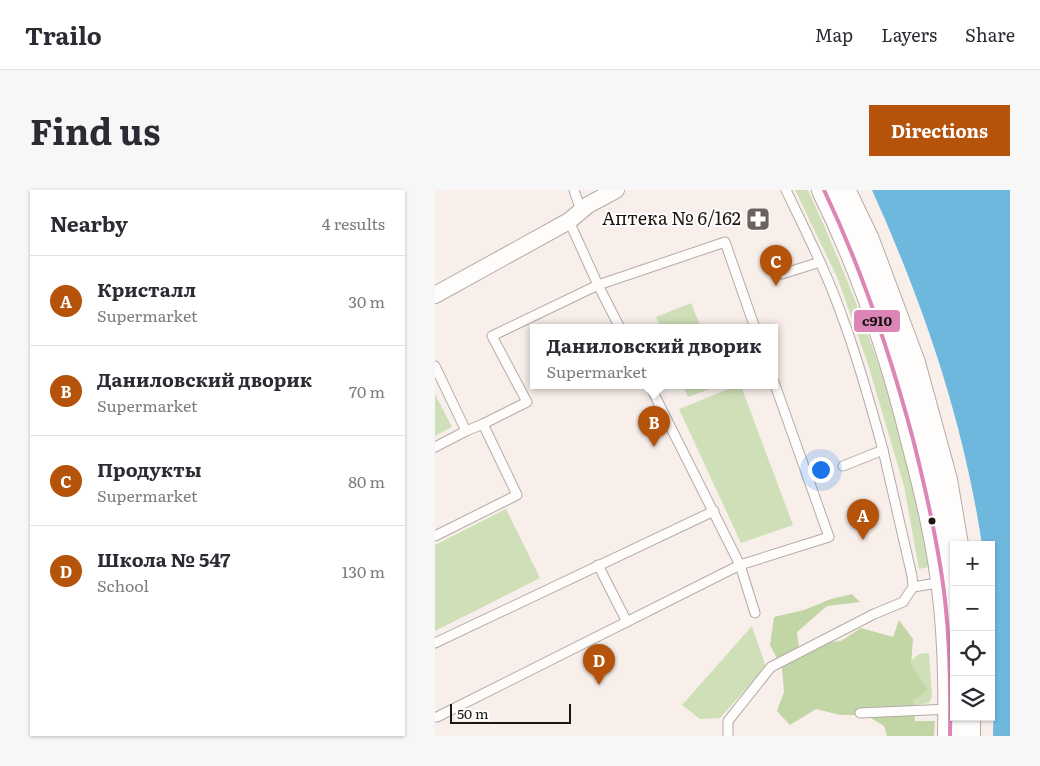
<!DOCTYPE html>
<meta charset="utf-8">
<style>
body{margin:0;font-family:Literata,serif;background:#f7f7f7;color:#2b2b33}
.controls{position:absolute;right:15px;bottom:15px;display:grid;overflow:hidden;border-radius:0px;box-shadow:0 1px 4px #0004}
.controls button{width:45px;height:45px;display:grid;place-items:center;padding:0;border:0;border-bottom:1px solid #e1e1e2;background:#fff;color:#2b2b33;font:25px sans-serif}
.scale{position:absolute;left:15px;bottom:12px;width:121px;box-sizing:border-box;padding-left:5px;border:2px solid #1f1511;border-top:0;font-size:14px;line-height:18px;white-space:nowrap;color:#1f1511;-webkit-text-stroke:4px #fefefe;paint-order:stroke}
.you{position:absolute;left:385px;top:279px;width:18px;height:18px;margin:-12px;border:4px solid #fff;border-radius:50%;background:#1a73e8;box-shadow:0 0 0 8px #1a73e833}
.badge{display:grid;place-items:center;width:32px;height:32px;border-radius:50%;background:#b45309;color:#fff;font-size:16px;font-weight:700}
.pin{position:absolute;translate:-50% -41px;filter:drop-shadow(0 1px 2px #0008)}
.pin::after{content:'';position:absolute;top:26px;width:18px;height:15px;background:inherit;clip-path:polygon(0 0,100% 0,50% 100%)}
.popup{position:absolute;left:95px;top:134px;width:248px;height:65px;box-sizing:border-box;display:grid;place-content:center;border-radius:0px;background:#fff;filter:drop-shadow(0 1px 4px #0005);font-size:16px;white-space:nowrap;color:#7c7c81}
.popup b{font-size:19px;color:#2b2b33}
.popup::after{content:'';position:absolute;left:50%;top:100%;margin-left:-10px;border:10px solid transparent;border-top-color:#fff}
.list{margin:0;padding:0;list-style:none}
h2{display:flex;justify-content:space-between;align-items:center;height:65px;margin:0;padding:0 20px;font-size:21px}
h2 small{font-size:16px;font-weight:400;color:#7c7c81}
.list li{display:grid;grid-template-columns:32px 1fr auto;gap:15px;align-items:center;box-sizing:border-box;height:90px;padding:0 20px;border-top:1px solid #e1e1e2}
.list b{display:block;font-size:19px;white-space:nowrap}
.list p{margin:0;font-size:16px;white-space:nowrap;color:#7c7c81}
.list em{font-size:16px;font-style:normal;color:#7c7c81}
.icon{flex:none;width:28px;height:28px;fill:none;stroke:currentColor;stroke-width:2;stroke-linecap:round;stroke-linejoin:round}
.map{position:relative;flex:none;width:575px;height:546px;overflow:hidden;border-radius:0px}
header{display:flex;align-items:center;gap:30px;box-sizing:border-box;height:70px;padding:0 25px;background:#fff;border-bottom:1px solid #e1e1e2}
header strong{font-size:24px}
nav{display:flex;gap:28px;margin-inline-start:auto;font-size:18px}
.intro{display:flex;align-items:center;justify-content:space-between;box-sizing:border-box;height:120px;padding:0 30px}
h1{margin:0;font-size:35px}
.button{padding:12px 22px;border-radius:0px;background:#b45309;color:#fff;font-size:18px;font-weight:700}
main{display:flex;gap:30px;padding:0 30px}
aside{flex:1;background:#fff;border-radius:0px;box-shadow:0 1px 4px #0004}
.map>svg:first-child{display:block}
</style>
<header>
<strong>Trailo</strong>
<nav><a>Map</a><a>Layers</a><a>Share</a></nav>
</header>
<div class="intro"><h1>Find us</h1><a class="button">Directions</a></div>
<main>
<aside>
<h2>Nearby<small>4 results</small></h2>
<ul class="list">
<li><span class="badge">A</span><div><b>Кристалл</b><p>Supermarket</p></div><em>30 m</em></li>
<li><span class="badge">B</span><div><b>Даниловский дворик</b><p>Supermarket</p></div><em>70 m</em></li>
<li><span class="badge">C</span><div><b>Продукты</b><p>Supermarket</p></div><em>80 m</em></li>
<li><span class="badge">D</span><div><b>Школа № 547</b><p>School</p></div><em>130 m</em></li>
</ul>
</aside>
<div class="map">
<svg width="575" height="546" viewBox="0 0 575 546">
<rect width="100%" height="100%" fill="#f8efeb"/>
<g fill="#cfe0b8">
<path d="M360 0H373C426 116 477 250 494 377L484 379 469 296 432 171 402 87Z"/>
<path d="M256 113 266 138H226L221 127Z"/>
<path d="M248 196H283L253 207Z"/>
<path d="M301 196H306L358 335 306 353 244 219Z"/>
<path d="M0 204 17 237 0 246Z"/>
<path d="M71 319 105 388 0 441V355Z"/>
<path d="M317 436 331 477 285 528 265 529 247 515Z"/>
<path d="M494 463 497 507 494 513 477 516 475 471 484 464Z"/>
</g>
<path fill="#c2d6a5" d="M417 404 425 412 392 416 362 442 364 459 382 453 406 451 426 438 458 447 464 430 478 449 476 475 493 500 478 511 480 531H500L499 546H452L449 536 431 525H405L381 519 355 535 342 521 349 502 347 478 335 455 339 427 369 420 396 409Z"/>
<path fill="#6fb8dd" d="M437 0H575V546H558C560 482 556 419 556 355H547C529 232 488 113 437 0Z"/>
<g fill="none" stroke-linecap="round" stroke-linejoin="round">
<g stroke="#b4aba7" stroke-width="11">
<g id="service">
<path d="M139 0 146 21"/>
<path d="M351 0C371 42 393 85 408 129 424 172 436 216 448 260"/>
<path d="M134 31 163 95 185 138"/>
<path d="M347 84 385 72"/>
<path d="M0 176 31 241"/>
<path d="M215 196 305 375 320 423"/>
<path d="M0 257 31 241 48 234"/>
<path d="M0 346 82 305 48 234 92 212 57 146 163 95 290 52 320 138"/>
<path d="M163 375 192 432"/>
<path d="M478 397 508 392"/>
<path d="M0 453 279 321"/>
<path d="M425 523 515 519"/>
<path d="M2 527 305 375 394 347 339 192"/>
<path d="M293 546V531L336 477 439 424 468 412 478 397 477 386 448 260 408 276"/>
</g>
</g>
<g stroke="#b4aba7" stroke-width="18">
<path id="minor" d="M0 105 134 31 153 15 181 0"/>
</g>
<g stroke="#b4aba7" stroke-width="26">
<g id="secondary">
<path d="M389 0C428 79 457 164 478 250 490 296 502 343 508 391 515 440 516 496 515 546"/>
<path d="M408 0 432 50 478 173 510 290 521 355"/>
<path d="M533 546V527"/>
</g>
</g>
<use href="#service" stroke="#fefdfc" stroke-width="9"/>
<use href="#minor" stroke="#fefdfc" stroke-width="16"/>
<use href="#secondary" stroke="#fefdfc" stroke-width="24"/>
<g stroke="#fefefe" stroke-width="8">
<path id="bus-1" d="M389 0C428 82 456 166 479 253 492 305 504 357 510 410 515 455 516 500 515 546"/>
</g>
<use href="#bus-1" stroke="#dd86b5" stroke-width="4"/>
</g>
<defs>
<g id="pharmacy-square" transform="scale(1.25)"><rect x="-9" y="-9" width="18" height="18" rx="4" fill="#6b615d" stroke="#fefefe"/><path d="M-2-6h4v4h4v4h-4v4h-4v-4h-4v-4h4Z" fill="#fff"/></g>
</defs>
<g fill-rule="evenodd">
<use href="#pharmacy-square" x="323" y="29"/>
</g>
<circle fill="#1f1511" stroke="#fefefe" stroke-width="2" cx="497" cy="331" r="4.5"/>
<g text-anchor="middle" stroke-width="4" stroke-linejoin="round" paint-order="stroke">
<g font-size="18" fill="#1f1511" stroke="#fefefe" text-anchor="end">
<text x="306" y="35">Аптека № 6/162</text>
</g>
</g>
<rect stroke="#fefefe" stroke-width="2" x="418" y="119" width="48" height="24" rx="5" fill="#dd86b5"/>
<g font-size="14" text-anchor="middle" font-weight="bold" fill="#111">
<text x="442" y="136">с910</text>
</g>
</svg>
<div class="controls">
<button>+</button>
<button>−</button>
<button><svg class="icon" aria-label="locate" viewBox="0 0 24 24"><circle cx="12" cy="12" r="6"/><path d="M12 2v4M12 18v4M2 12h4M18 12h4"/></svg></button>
<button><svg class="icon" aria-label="layers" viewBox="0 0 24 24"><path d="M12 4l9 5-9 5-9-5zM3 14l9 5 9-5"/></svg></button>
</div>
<div class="scale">50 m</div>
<div class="you"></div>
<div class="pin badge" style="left:428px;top:350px">A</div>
<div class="pin badge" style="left:219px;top:257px">B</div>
<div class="popup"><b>Даниловский дворик</b>Supermarket</div>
<div class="pin badge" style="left:341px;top:96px">C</div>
<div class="pin badge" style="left:164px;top:495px">D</div>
</div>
</main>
